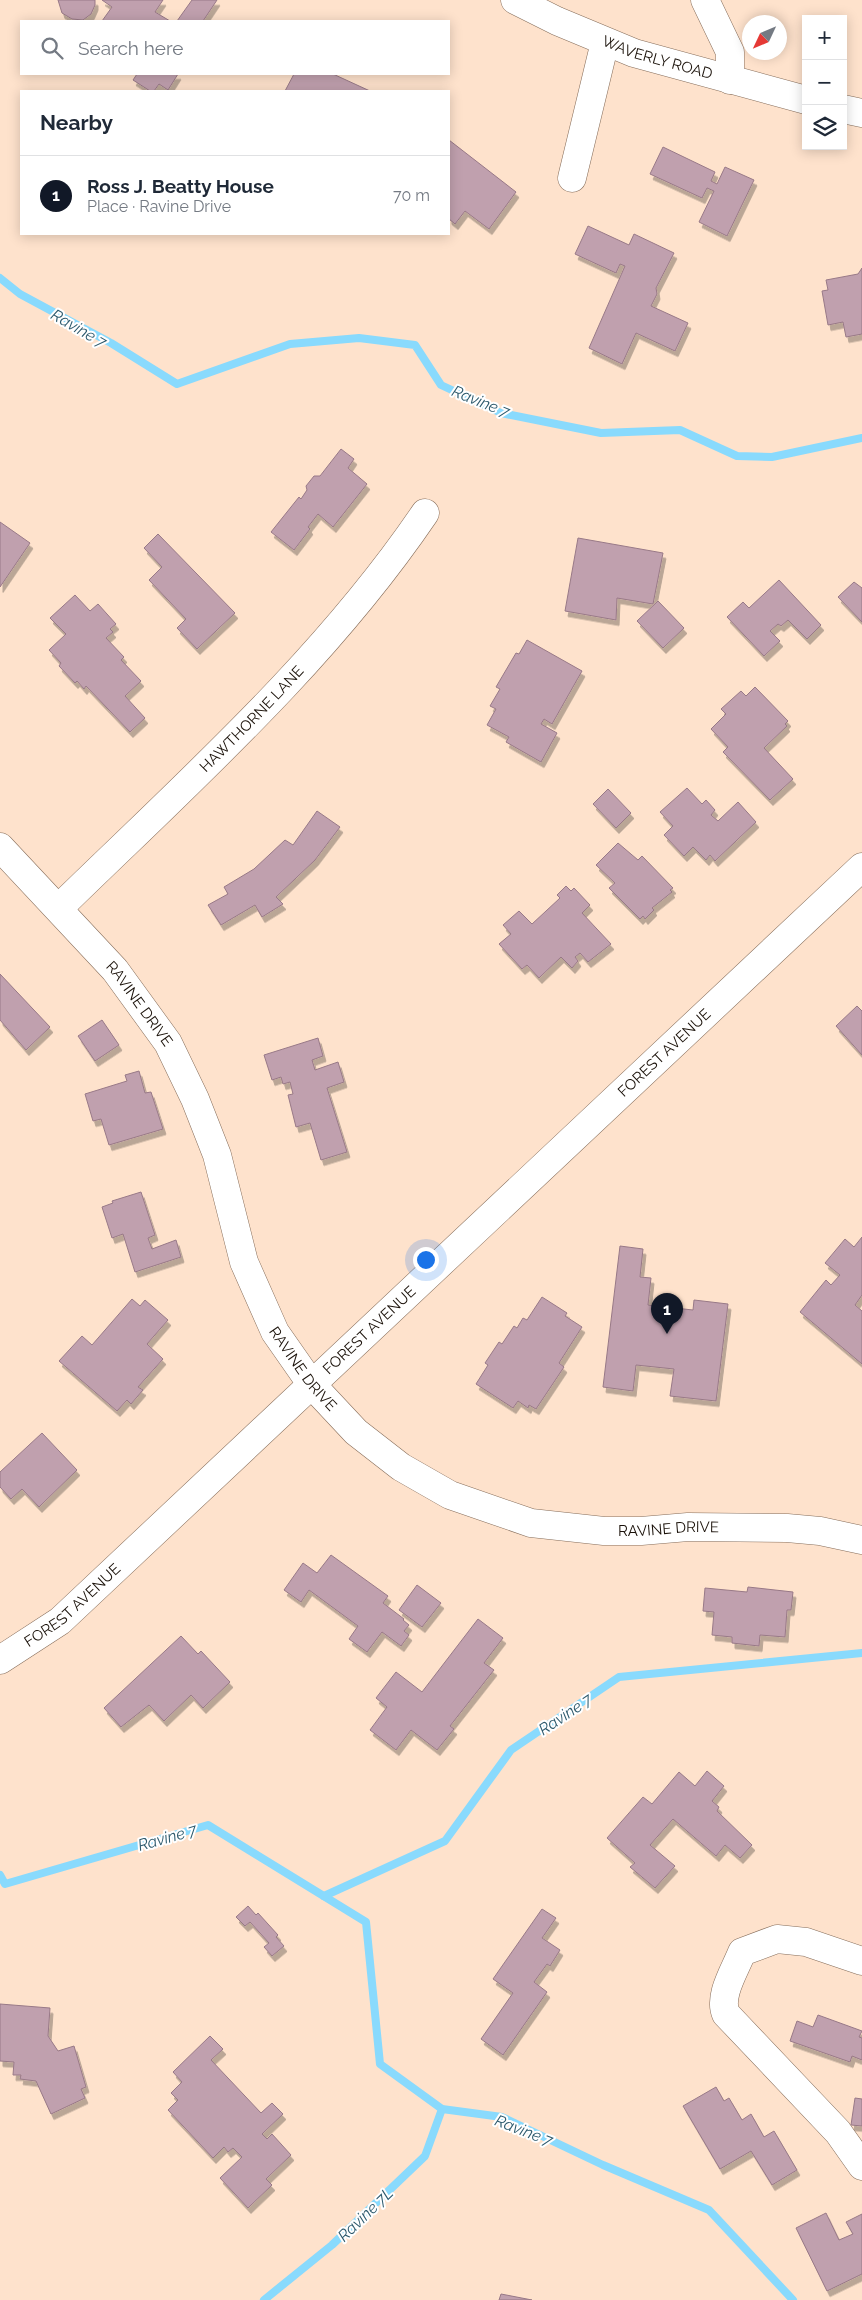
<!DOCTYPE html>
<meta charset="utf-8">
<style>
body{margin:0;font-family:Raleway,sans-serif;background:#f6f6f7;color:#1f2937}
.controls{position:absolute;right:15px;top:15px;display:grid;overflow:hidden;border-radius:0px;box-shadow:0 2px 12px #0003}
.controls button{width:45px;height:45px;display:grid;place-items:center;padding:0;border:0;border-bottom:1px solid #e0e1e3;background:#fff;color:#1f2937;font:25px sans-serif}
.compass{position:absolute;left:742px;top:15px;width:45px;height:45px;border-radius:50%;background:#fff;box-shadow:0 2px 12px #0003;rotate:226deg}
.you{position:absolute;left:425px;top:1259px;width:18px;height:18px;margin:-12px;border:4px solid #fff;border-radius:50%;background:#1a73e8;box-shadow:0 0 0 8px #1a73e833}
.badge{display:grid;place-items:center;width:32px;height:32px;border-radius:50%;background:#111827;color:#fff;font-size:16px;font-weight:700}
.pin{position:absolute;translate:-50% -41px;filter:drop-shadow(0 1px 2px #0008)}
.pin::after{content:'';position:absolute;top:26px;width:18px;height:15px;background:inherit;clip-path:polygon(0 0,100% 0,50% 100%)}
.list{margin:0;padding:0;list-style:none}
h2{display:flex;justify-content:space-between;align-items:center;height:65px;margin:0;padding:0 20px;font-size:21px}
h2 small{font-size:16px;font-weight:400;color:#747a83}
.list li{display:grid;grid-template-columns:32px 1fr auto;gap:15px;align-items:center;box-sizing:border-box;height:80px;padding:0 20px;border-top:1px solid #e0e1e3}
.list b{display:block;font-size:19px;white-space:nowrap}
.list p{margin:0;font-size:16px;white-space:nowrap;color:#747a83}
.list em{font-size:16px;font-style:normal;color:#747a83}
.icon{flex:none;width:28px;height:28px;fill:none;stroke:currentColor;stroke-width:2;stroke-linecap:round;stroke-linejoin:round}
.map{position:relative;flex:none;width:862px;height:2300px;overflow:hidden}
.search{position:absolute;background:#fff;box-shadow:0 2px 12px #0003;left:20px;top:20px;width:430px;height:55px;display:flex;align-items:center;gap:12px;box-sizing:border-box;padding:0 18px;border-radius:0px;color:#747a83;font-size:19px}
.panel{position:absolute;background:#fff;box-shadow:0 2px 12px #0003;left:20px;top:90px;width:430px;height:145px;border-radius:0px}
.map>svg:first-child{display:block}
</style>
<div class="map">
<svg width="862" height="2300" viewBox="0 0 862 2300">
<defs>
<filter id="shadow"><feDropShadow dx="3" dy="5.5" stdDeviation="0" flood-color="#0004"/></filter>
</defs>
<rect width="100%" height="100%" fill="#fee2cc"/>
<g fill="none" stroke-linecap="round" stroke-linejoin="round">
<g stroke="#89dafd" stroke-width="8">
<path d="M0 278 20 294 111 343 177 384 290 344 359 338 415 345 441 385 501 413 601 433 680 430 737 456 772 457 862 438"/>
<path d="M0 1875 5 1884 208 1825 366 1922 380 2064 442 2109 502 2117 603 2165 709 2210 793 2300"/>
<path d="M324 1896 445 1841 511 1750 619 1677 862 1653"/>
<path d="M264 2300 332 2245 425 2156 442 2109"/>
</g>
</g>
<g fill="#c0a0ae" stroke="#987987" filter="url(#shadow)">
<path d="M58 0H95V5L91 14 83 20 72 19 62 13Z"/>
<path d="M102 0H163L155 12 170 21H102L112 7Z"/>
<path d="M192 0H217L203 21H177Z"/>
<path d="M137 74H178L168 90 159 84 154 91H150L133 80Z"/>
<path d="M294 74H333L370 91H285Z"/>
<path d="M449 140 516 192 489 229 465 211 455 224 449 219Z"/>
<path d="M663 147 715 172 711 181 717 184 725 167 754 180 727 236 699 222 714 191 707 188 702 198 650 174Z"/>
<path d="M588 226 629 245 634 234 674 253 656 288 657 294 651 306 688 323 675 351 636 333 622 364 589 348 625 266 620 264 616 273 575 254Z"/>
<path d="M862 268V334L846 337 843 322 828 325 822 291 828 290 826 280 858 274Z"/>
<path d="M341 449 354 459 348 468 367 484 333 527 318 514 308 527 310 529 294 550 271 532 299 497 301 499 307 490 306 486 314 476H320Z"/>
<path d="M0 522 30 543 0 587Z"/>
<path d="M158 534 235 613 197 649 177 628 186 619 149 580 162 567 144 548Z"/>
<path d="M578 538 663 553 653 604 617 598 616 620 565 611Z"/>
<path d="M779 580 821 625 807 639 788 620 781 626 778 624 770 631 780 641 764 656 727 617 743 602 749 608Z"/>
<path d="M854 582 862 588V622L838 597Z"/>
<path d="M75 595 90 611 98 604 116 624 110 629 113 632 106 638 124 657 121 660 141 681 125 696 145 718 130 732 86 686 84 689 77 681 75 683 59 666 61 663 49 650 66 634 50 618Z"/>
<path d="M658 601 684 628 663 648 637 621Z"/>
<path d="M527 640 582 671 552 724 544 719 541 724 557 733 541 762 506 742 509 737 487 725 496 709 490 706 500 689 496 687 516 653 519 654Z"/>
<path d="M755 687 788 721 785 724 787 726 764 748 793 779 770 800 723 752 728 747 711 729 726 714 721 709 741 691 746 696Z"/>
<path d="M687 788 702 804 706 800 715 810 711 815 718 821 738 802 756 822 715 861 710 855 706 860 693 847 684 856 664 835 673 826 660 812Z"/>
<path d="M608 789 631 813 616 828 593 804Z"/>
<path d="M317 811 340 827 315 860 276 897 283 904 262 917 255 905 221 925 208 905 228 894 224 887 254 869 285 840 293 845Z"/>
<path d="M618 843 638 860 642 856 673 888 670 890 672 892 652 908 654 910 645 919 643 916 640 919 609 888 615 883 596 865Z"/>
<path d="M566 886 571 891 574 888 590 905 582 913 611 944 588 962 580 953 575 957 578 961 572 968 561 957 539 978 527 965 522 969 499 944 511 934 503 925 519 911 532 924 560 898 557 895Z"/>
<path d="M0 974 50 1027 26 1050 0 1020Z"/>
<path d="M857 1006 862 1011V1055L836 1026Z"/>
<path d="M102 1020 119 1045 95 1061 78 1036Z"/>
<path d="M318 1038 323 1056 312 1060 315 1070 338 1062 344 1082 327 1088 347 1152 321 1160 310 1123 296 1127 288 1095 293 1094 290 1082 283 1084 281 1077 272 1080 264 1055Z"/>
<path d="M139 1071 145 1093 151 1092 163 1129 109 1145 101 1119 93 1121 85 1094 127 1081 125 1075Z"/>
<path d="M141 1192 155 1235 148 1238 152 1249 176 1240 181 1257 135 1272 123 1234 112 1238 102 1207 113 1203 112 1201Z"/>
<path d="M862 1237V1295L855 1305 862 1311V1364L800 1312 826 1280 831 1285 840 1275 825 1263 845 1239 854 1247Z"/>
<path d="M620 1246 643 1249 640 1277 651 1278 648 1305 693 1310 694 1300 728 1304 716 1401 670 1396 674 1369 636 1365 633 1391 603 1387Z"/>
<path d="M542 1297 567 1313 565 1316 582 1327 559 1363 564 1367 536 1409 529 1405 528 1408 518 1401 513 1408 476 1384 488 1365 485 1363 499 1342 502 1344 514 1326 517 1328 523 1318 527 1320Z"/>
<path d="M132 1299 140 1306 145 1300 168 1320 147 1344 163 1359 138 1387 143 1390 131 1404 127 1400 117 1411 59 1361 82 1336 92 1345Z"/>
<path d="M42 1433 77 1470 39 1507 22 1489 11 1499 0 1487V1472Z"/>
<path d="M331 1555 388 1596 383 1603 404 1619 403 1620 409 1625 404 1631 409 1635 401 1646 382 1632 367 1652 349 1639 358 1626 309 1590 301 1602 284 1590 303 1563 317 1573Z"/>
<path d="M417 1585 441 1603 422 1627 399 1610Z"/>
<path d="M748 1587 793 1592 791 1610H787L785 1637 760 1635 759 1646 732 1643V1637L712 1635 714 1612 703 1611 705 1588 747 1592Z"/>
<path d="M478 1619 503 1638 484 1663 494 1670 450 1726 454 1729 437 1750 411 1730 396 1750 370 1730 387 1707 376 1698 396 1672 422 1692Z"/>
<path d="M181 1636 198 1654 201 1651 230 1682 203 1708 191 1695 164 1721 149 1705 121 1727 104 1708Z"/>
<path d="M707 1771 724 1786 712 1801 719 1807 717 1811 752 1845 740 1858 725 1845 716 1856 673 1819 650 1845 675 1866 655 1888 630 1867 635 1863 607 1838 643 1797 652 1804 679 1772 695 1786Z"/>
<path d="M248 1906 256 1915 258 1913 278 1935 276 1937 284 1946 272 1956 264 1947 269 1943 250 1922 245 1926 236 1917Z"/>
<path d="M542 1909 556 1918 542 1938 560 1950 550 1966 547 1964 534 1982 547 1992 503 2055 481 2039 513 1993 493 1979Z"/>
<path d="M0 2004 50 2008 48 2036 58 2051 74 2046 86 2087 81 2089 85 2098 51 2114 36 2081 20 2079 21 2075H13L14 2062 0 2061Z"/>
<path d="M818 2015 862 2031 859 2037 862 2038V2060L852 2056 850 2062 790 2041 797 2021 813 2027Z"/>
<path d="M210 2036 223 2049 211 2060 261 2113 272 2103 283 2114 262 2134 267 2139 272 2134 291 2155 266 2179 272 2185 248 2208 220 2178 242 2157 233 2148 228 2152 224 2147 213 2158 168 2110 178 2100 171 2093 182 2082 173 2072Z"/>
<path d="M716 2087 724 2101 729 2098 742 2120 751 2114 764 2137 774 2131 797 2170 772 2185 751 2151 720 2169 683 2106Z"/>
<path d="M855 2098 862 2099V2126L851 2125Z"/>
<path d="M826 2213 839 2240 853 2234 846 2222 862 2214V2274L827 2291 796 2228Z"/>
<path d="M501 2294 532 2300H499Z"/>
</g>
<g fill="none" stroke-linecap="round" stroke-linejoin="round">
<g stroke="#866d5a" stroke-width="29">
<g id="minor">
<path id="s1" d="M515 0 557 21 634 53 806 100"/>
<path d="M705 0 730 52V80"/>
<path d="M843 109 862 113"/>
<path d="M572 178 605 42"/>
<path id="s2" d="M0 847 115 970 168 1043 195 1099 217 1155 244 1262 275 1332 312 1385 356 1432 401 1467 450 1495 531 1523 604 1531H641L688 1527 787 1528 820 1531 862 1540"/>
<path id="s3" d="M59 908C187 783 324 662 425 513"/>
<path id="s4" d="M0 1660 60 1621 862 867"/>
<path d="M862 1961 806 1942 777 1939 742 1952C735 1970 718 1996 726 2014L838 2132 862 2166"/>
</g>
</g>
<use href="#minor" stroke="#fff" stroke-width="28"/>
</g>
<g text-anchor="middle" stroke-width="4" stroke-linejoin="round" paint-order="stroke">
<g font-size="15" fill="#1a1109" stroke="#fff">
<text dy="5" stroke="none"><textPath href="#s1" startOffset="154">WAVERLY ROAD</textPath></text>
<text dy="5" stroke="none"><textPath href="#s3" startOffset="270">HAWTHORNE LANE</textPath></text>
<text dy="5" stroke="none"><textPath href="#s2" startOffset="210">RAVINE DRIVE</textPath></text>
<text dy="5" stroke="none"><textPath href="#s4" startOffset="901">FOREST AVENUE</textPath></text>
<text dy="5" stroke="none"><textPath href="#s4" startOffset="496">FOREST AVENUE</textPath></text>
<text dy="5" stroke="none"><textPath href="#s2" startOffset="614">RAVINE DRIVE</textPath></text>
<text dy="5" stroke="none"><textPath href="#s2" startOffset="1034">RAVINE DRIVE</textPath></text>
<text dy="5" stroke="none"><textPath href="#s4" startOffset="91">FOREST AVENUE</textPath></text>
</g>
<g font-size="16" font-style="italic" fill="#2c596c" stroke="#fff">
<text transform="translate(79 328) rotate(30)" y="6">Ravine 7</text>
<text transform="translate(481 401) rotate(22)" y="6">Ravine 7</text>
<text transform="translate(565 1714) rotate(-34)" y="6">Ravine 7</text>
<text transform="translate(167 1837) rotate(-16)" y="6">Ravine 7</text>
<text transform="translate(524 2130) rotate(21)" y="6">Ravine 7</text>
<text transform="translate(365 2214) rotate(-44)" y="6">Ravine 7L</text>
</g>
</g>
</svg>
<div class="controls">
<button>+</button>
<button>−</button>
<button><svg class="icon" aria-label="layers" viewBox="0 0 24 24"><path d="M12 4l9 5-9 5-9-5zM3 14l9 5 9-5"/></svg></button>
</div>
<svg class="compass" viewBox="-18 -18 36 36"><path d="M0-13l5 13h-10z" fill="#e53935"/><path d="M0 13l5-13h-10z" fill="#747a83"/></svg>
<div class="you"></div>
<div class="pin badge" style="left:667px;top:1334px">1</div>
<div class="search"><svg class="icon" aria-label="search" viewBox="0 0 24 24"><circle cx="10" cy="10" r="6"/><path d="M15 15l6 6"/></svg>Search here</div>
<section class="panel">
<h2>Nearby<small></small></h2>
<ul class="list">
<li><span class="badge">1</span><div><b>Ross J. Beatty House</b><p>Place · Ravine Drive</p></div><em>70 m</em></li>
</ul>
</section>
</div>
